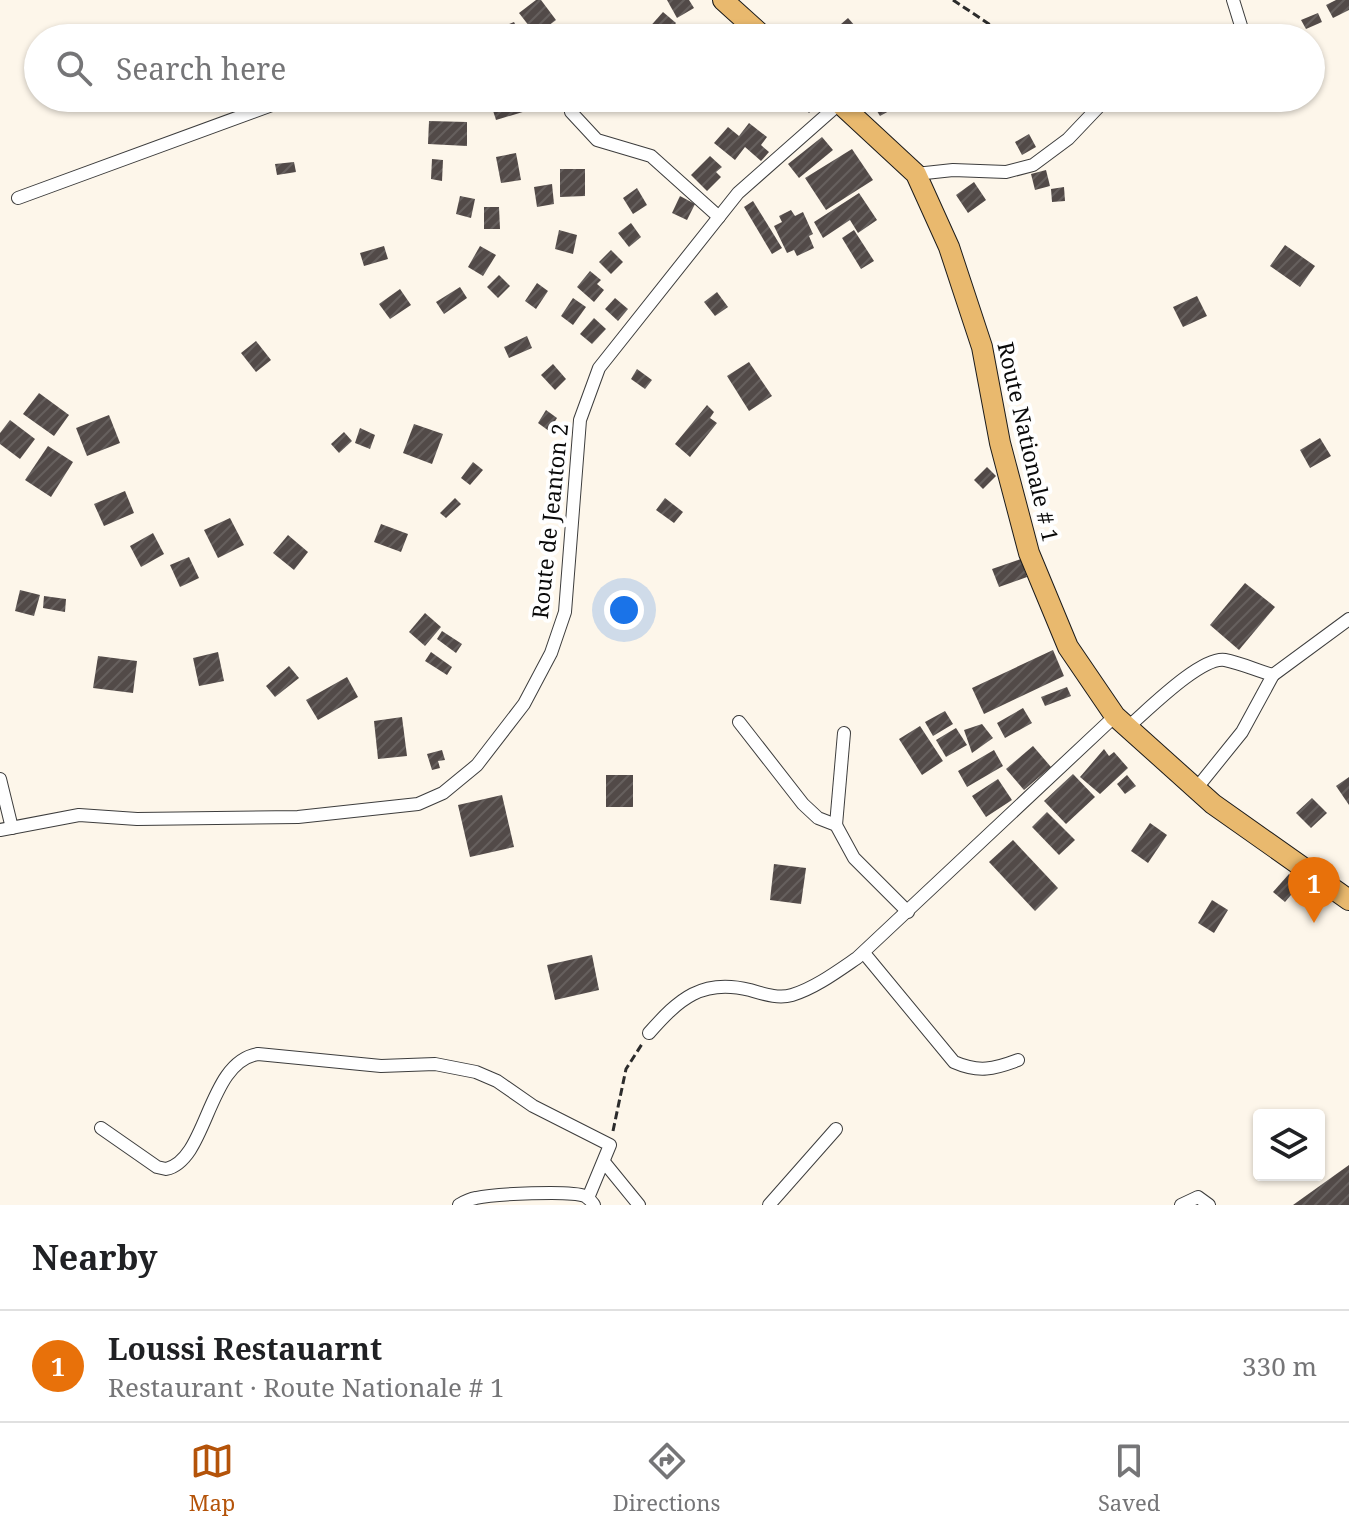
<!DOCTYPE html>
<meta charset="utf-8">
<style>
body{margin:0;font-family:"Noto Serif",serif;background:#f2f2f2;color:#202124}
.controls{position:absolute;right:24px;bottom:24px;display:grid;overflow:hidden;border-radius:8px;box-shadow:0 2px 6px #0004}
.controls button{width:72px;height:72px;display:grid;place-items:center;padding:0;border:0;border-bottom:2px solid #e0e0e0;background:#fff;color:#202124;font:40px sans-serif}
.you{position:absolute;left:624px;top:610px;width:28px;height:28px;margin:-20px;border:6px solid #fff;border-radius:50%;background:#1a73e8;box-shadow:0 0 0 12px #1a73e833}
.badge{display:grid;place-items:center;width:52px;height:52px;border-radius:50%;background:#b45309;color:#fff;font-size:26px;font-weight:700}
.pin{position:absolute;translate:-50% -66px;filter:drop-shadow(0 2px 4px #0008)}
.pin::after{content:'';position:absolute;top:42px;width:28px;height:24px;background:inherit;clip-path:polygon(0 0,100% 0,50% 100%)}
.list{margin:0;padding:0;list-style:none}
h2{display:flex;justify-content:space-between;align-items:center;height:104px;margin:0;padding:0 32px;font-size:34px}
h2 small{font-size:26px;font-weight:400;color:#757577}
.list li{display:grid;grid-template-columns:52px 1fr auto;gap:24px;align-items:center;box-sizing:border-box;height:112px;padding:0 32px;border-top:2px solid #e0e0e0}
.list b{display:block;font-size:30px;white-space:nowrap}
.list p{margin:0;font-size:26px;white-space:nowrap;color:#757577}
.list em{font-size:26px;font-style:normal;color:#757577}
.icon{flex:none;width:44px;height:44px;fill:none;stroke:currentColor;stroke-width:2;stroke-linecap:round;stroke-linejoin:round}
.map{position:relative;flex:none;width:1349px;height:1205px;overflow:hidden}
.search{position:absolute;background:#fff;box-shadow:0 2px 6px #0004;left:24px;right:24px;top:24px;height:88px;display:flex;align-items:center;gap:20px;box-sizing:border-box;padding:0 28px;border-radius:44px;color:#757577;font-size:30px}
.sheet{height:216px;background:#fff}
nav{display:flex;justify-content:space-around;align-items:center;box-sizing:border-box;height:112px;border-top:2px solid #e0e0e0;background:#fff;font-size:22px;color:#757577}
nav a{display:grid;justify-items:center;gap:4px}
nav .on{color:#b45309}
.map>svg:first-child{display:block}
</style>
<div class="map">
<svg width="1349" height="1205" viewBox="0 0 1349 1205">
<defs>
<pattern id="building-hatch" width="6" height="6" patternUnits="userSpaceOnUse" patternTransform="scale(2)"><rect width="6" height="6" fill="#524a48"/><path d="M-1 1l2-2M0 6l6-6M5 7l2-2" fill="none" stroke="#66605e"/></pattern>
</defs>
<rect width="100%" height="100%" fill="#fdf6ea"/>
<g fill="url(#building-hatch)">
<path d="M536 0H541L556 20 536 35 519 13Z"/>
<path d="M667 0H689L694 8 677 18Z"/>
<path d="M1336 0H1349V10L1333 18 1326 5Z"/>
<path d="M663 12 676 23 664 38H656L647 30Z"/>
<path d="M1318 13 1322 22 1306 29 1301 20Z"/>
<path d="M848 18 856 27 842 38 834 30Z"/>
<path d="M514 22 522 38H505L500 28Z"/>
<path d="M489 98H522L526 111 496 120Z"/>
<path d="M798 98H812L818 104 809 113 796 100Z"/>
<path d="M869 98H897L900 105 880 116Z"/>
<path d="M429 121 467 122V146L428 144Z"/>
<path d="M749 123 767 137 761 145 769 152 761 161 745 147 735 160 714 143 728 127 739 136Z"/>
<path d="M1029 134 1036 147 1022 155 1015 142Z"/>
<path d="M822 137 833 150 799 178 788 164Z"/>
<path d="M852 149 873 180 826 210 805 178Z"/>
<path d="M516 153 521 180 501 183 496 157Z"/>
<path d="M710 156 722 167 716 172 721 177 707 191 691 175Z"/>
<path d="M432 159 443 160 442 181 431 179Z"/>
<path d="M294 162 296 172 277 175 275 164Z"/>
<path d="M560 169H585V196L560 197Z"/>
<path d="M1046 170 1050 186 1035 190 1031 174Z"/>
<path d="M974 182 986 200 968 213 956 195Z"/>
<path d="M552 184 554 204 537 207 534 187Z"/>
<path d="M1064 187 1065 201 1052 202 1051 189Z"/>
<path d="M637 188 647 205 633 214 623 198Z"/>
<path d="M859 193 877 220 858 233 850 220 823 238 814 222Z"/>
<path d="M460 196 475 199 471 218 456 214Z"/>
<path d="M680 196 695 204 687 220 672 213Z"/>
<path d="M753 201 782 248 772 254 744 207Z"/>
<path d="M484 207H499L500 229H484Z"/>
<path d="M791 210 795 216 803 212 813 234 809 236 814 248 797 256 794 250 787 253 774 226 782 222 779 216Z"/>
<path d="M631 223 641 237 629 247 618 233Z"/>
<path d="M559 230 577 235 573 254 555 249Z"/>
<path d="M854 230 874 261 861 269 842 238Z"/>
<path d="M1285 245 1315 266 1300 287 1270 266Z"/>
<path d="M384 246 388 259 364 266 360 253Z"/>
<path d="M480 246 496 255 483 276 468 267Z"/>
<path d="M611 250 623 262 611 274 599 262Z"/>
<path d="M590 271 601 280 597 284 604 290 594 302 577 287Z"/>
<path d="M499 275 510 286 498 298 487 287Z"/>
<path d="M537 283 548 291 536 309 525 301Z"/>
<path d="M460 287 467 298 444 314 436 302Z"/>
<path d="M400 289 411 305 390 319 379 304Z"/>
<path d="M717 292 728 307 715 316 704 302Z"/>
<path d="M1197 296 1207 316 1183 327 1173 307Z"/>
<path d="M573 298 586 307 573 325 561 316Z"/>
<path d="M615 298 628 309 618 321 605 309Z"/>
<path d="M594 318 606 329 592 344 580 334Z"/>
<path d="M527 336 532 348 509 358 504 347Z"/>
<path d="M256 341 271 360 256 372 241 353Z"/>
<path d="M749 362 772 396 749 411 727 376Z"/>
<path d="M553 364 566 379 555 390 541 375Z"/>
<path d="M637 369 652 380 645 389 631 379Z"/>
<path d="M39 393 69 415 54 436 23 414Z"/>
<path d="M707 405 714 412 710 418 717 423 690 457 675 444Z"/>
<path d="M546 410 557 418 549 431 538 423Z"/>
<path d="M109 415 120 443 87 456 76 428Z"/>
<path d="M10 420 35 439 20 459 0 444V433Z"/>
<path d="M414 424 443 434 432 464 403 453Z"/>
<path d="M360 428 375 435 370 449 355 443Z"/>
<path d="M344 432 352 441 339 453 331 444Z"/>
<path d="M1320 438 1331 456 1310 468 1300 450Z"/>
<path d="M48 446 73 462 51 497 25 480Z"/>
<path d="M473 462 483 470 470 485 461 478Z"/>
<path d="M987 467 996 476 983 489 974 480Z"/>
<path d="M125 491 134 513 104 526 94 504Z"/>
<path d="M455 498 461 504 446 518 440 513Z"/>
<path d="M665 498 683 512 674 523 656 510Z"/>
<path d="M230 518 244 545 218 558 204 530Z"/>
<path d="M381 524 408 534 401 552 374 542Z"/>
<path d="M153 533 164 554 141 567 130 546Z"/>
<path d="M288 535 308 552 294 570 273 553Z"/>
<path d="M189 557 199 578 180 587 170 565Z"/>
<path d="M1021 559 1027 577 999 587 992 569Z"/>
<path d="M1245 583 1275 607 1239 650 1210 625Z"/>
<path d="M20 590 40 595 34 616 15 611Z"/>
<path d="M44 596 66 599 65 612 43 608Z"/>
<path d="M615 600 629 607 624 616 610 609Z"/>
<path d="M425 613 441 627 425 646 409 632Z"/>
<path d="M442 631 462 644 456 653 437 639Z"/>
<path d="M1053 650 1064 676 984 714 972 688Z"/>
<path d="M218 652 224 681 199 686 193 658Z"/>
<path d="M431 652 452 667 447 675 425 661Z"/>
<path d="M98 656 137 661 133 693 93 688Z"/>
<path d="M289 666 299 678 275 697 266 686Z"/>
<path d="M347 677 358 697 318 720 306 700Z"/>
<path d="M1067 687 1071 696 1045 706 1041 697Z"/>
<path d="M1023 708 1032 723 1005 738 997 723Z"/>
<path d="M945 711 953 724 933 736 925 722Z"/>
<path d="M402 717 407 756 378 759 374 721Z"/>
<path d="M982 724 993 738 972 753 964 730Z"/>
<path d="M920 726 943 761 922 775 899 739Z"/>
<path d="M956 728 967 745 946 757 936 740Z"/>
<path d="M1033 746 1051 767 1024 790 1006 769Z"/>
<path d="M1104 749 1109 756 1114 752 1128 768 1100 794 1080 777Z"/>
<path d="M442 750 445 760 438 761 440 768 432 770 427 754Z"/>
<path d="M994 750 1003 766 967 787 958 771Z"/>
<path d="M1073 774 1095 797 1066 824 1044 801Z"/>
<rect x="606" y="775" width="27" height="32"/>
<path d="M1127 775 1136 786 1125 794 1117 784Z"/>
<path d="M1349 777V805L1336 786Z"/>
<path d="M998 779 1012 800 986 817 972 796Z"/>
<path d="M502 795 514 847 470 857 458 805Z"/>
<path d="M1312 798 1327 813 1311 828 1296 813Z"/>
<path d="M1047 812 1075 840 1059 855 1032 827Z"/>
<path d="M1150 823 1167 835 1148 863 1131 851Z"/>
<path d="M1013 840 1058 888 1035 911 989 862Z"/>
<path d="M774 864 806 868 801 904 770 900Z"/>
<path d="M1289 874 1301 883 1285 902 1273 892Z"/>
<path d="M1212 900 1228 910 1214 933 1198 923Z"/>
<path d="M592 955 599 990 555 1000 547 965Z"/>
<path d="M1349 1165V1205H1293Z"/>
</g>
<g fill="none" stroke-linecap="round" stroke-linejoin="round">
<g stroke="#3d3d3d" stroke-width="14">
<g id="minor">
<path d="M1233 0 1242 29 1240 38"/>
<path d="M561 38 581 31 578 38"/>
<path d="M569 98 571 112 597 140 651 156 719 217"/>
<path d="M916 174 953 170 1006 172 1033 165 1068 139 1107 98"/>
<path d="M18 198 291 98"/>
<path d="M739 722 803 804 818 818 836 825 854 858 908 912"/>
<path d="M1128 727C1147 711 1201 656 1225 660 1241 663 1258 671 1273 675L1349 619"/>
<path d="M0 779 12 828"/>
<path d="M1196 789 1242 732 1273 675"/>
<path d="M836 825 844 733"/>
<path d="M0 830 79 815 137 819 298 817 418 804 443 793 477 765 524 704 551 653 565 612 580 420 599 368 738 193 840 103"/>
<path d="M864 953 954 1062C979 1073 994 1069 1018 1060"/>
<path d="M649 1033C679 999 702 978 750 990 764 994 778 999 792 995 815 988 838 971 857 958L1115 716"/>
<path d="M101 1128 157 1167 166 1169C208 1160 207 1062 258 1054L381 1066 435 1064 476 1072 497 1081 533 1106 610 1145 588 1198"/>
<path d="M604 1162 639 1205"/>
<path d="M459 1205C464 1202 470 1199 476 1198 494 1194 570 1190 585 1196 590 1199 591 1201 594 1205"/>
<path d="M769 1205 836 1129"/>
<path d="M1181 1205 1198 1197 1209 1205"/>
</g>
</g>
<g stroke="#1b1b1b" stroke-width="22">
<g id="primary">
<path d="M723 0 765 38"/>
<path d="M834 98 916 174 949 247 982 347 1000 443 1029 553 1068 647 1115 716 1213 804 1349 900"/>
</g>
</g>
<g stroke="#2c2c2c" stroke-width="3" stroke-dasharray="8 4" stroke-linecap="butt">
<path d="M953 0 1010 38"/>
<path d="M613 1131 626 1069 642 1044"/>
</g>
<use href="#minor" stroke="#fff" stroke-width="12"/>
<use href="#primary" stroke="#e9b96e" stroke-width="20"/>
</g>
<g text-anchor="middle" stroke-width="8" stroke-linejoin="round" paint-order="stroke">
<g font-size="22" fill="#0a0a0a" stroke="#fff">
<text transform="translate(1028 442) rotate(77)" y="8">Route Nationale # 1</text>
<text transform="translate(550 521) rotate(-84)" y="8">Route de Jeanton 2</text>
</g>
</g>
</svg>
<div class="controls">
<button><svg class="icon" aria-label="layers" viewBox="0 0 24 24"><path d="M12 4l9 5-9 5-9-5zM3 14l9 5 9-5"/></svg></button>
</div>
<div class="you"></div>
<div class="pin badge" style="left:1314px;top:923px;background:#e8710a">1</div>
<div class="search"><svg class="icon" aria-label="search" viewBox="0 0 24 24"><circle cx="10" cy="10" r="6"/><path d="M15 15l6 6"/></svg>Search here</div>
</div>
<section class="sheet">
<h2>Nearby<small></small></h2>
<ul class="list">
<li><span class="badge" style="background:#e8710a">1</span><div><b>Loussi Restauarnt</b><p>Restaurant · Route Nationale # 1</p></div><em>330 m</em></li>
</ul>
</section>
<nav>
<a class="on"><svg class="icon" aria-label="map" viewBox="0 0 24 24"><path d="M3 6l6-2 6 2 6-2v14l-6 2-6-2-6 2zM9 4v14M15 6v14"/></svg>Map</a>
<a><svg class="icon" aria-label="directions" viewBox="0 0 24 24"><path d="M12 3l9 9-9 9-9-9zM9 14v-3h6M13 9l2 2-2 2"/></svg>Directions</a>
<a><svg class="icon" aria-label="saved" viewBox="0 0 24 24"><path d="M7 4h10v16l-5-4-5 4z"/></svg>Saved</a>
</nav>
